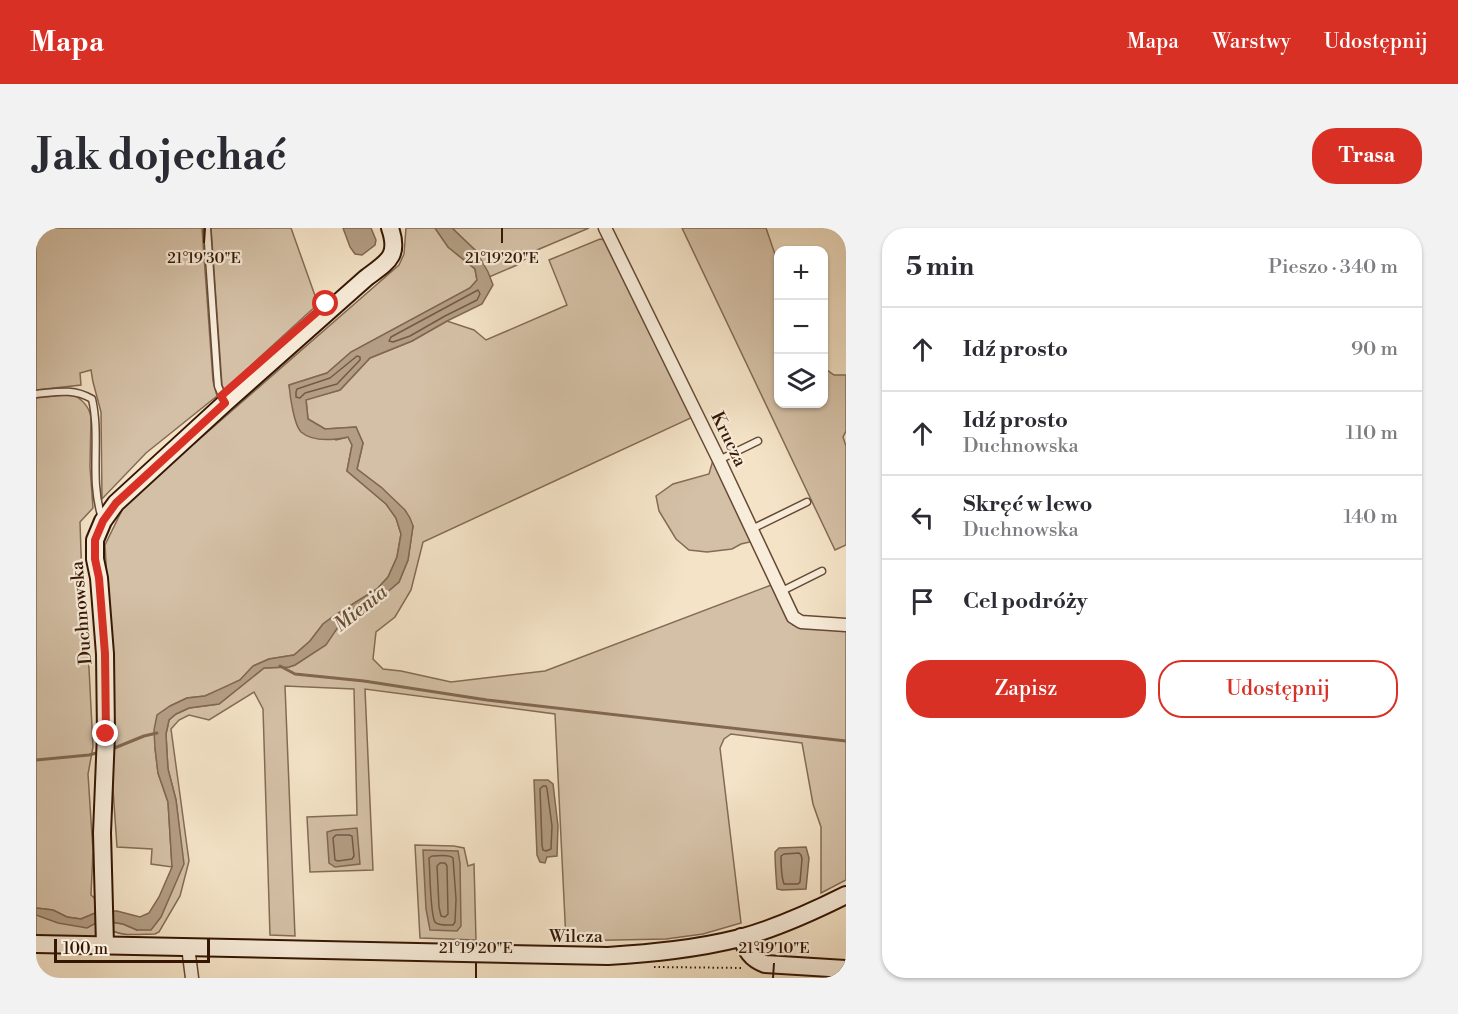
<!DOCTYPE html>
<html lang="pl">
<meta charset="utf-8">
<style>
body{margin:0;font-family:"Libre Bodoni",serif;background:#f2f2f3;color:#2b2b33}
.controls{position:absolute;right:18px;top:18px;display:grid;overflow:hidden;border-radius:12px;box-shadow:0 2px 4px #0004}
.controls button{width:54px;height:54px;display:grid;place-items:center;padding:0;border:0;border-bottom:2px solid #e1e1e2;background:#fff;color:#2b2b33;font:30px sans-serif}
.scale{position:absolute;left:18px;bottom:15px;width:156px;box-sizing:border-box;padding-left:6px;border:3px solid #351603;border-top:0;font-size:16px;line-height:21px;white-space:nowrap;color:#351603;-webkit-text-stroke:4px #f8eddb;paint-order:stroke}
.stop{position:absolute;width:18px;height:18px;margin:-14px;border:4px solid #d93025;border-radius:50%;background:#fff}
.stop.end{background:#d93025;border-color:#fff;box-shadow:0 2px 6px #0008}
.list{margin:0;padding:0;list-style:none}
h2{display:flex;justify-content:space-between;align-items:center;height:78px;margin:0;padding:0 24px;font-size:26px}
h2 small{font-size:20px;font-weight:400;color:#7c7c81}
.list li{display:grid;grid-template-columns:39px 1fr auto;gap:18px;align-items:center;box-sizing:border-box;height:84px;padding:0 24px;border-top:2px solid #e1e1e2}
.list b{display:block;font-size:22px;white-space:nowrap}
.list p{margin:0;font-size:20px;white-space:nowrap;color:#7c7c81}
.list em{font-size:20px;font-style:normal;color:#7c7c81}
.actions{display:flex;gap:12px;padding:18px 24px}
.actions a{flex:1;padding:14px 0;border:2px solid #d93025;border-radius:24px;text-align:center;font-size:21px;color:#d93025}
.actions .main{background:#d93025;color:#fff}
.icon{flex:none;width:33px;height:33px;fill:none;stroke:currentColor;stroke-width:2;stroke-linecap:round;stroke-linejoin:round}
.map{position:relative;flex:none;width:810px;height:750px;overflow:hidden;border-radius:24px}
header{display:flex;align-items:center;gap:36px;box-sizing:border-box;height:84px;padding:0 30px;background:#d93025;color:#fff}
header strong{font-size:28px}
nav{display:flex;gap:33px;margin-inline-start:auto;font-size:21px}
.intro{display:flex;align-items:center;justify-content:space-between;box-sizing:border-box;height:144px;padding:0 36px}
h1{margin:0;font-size:42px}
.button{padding:15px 27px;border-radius:24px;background:#d93025;color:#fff;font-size:21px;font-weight:700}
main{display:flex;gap:36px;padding:0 36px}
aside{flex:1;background:#fff;border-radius:24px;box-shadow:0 2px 4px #0004}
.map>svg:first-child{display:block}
</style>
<header>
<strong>Mapa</strong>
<nav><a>Mapa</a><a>Warstwy</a><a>Udostępnij</a></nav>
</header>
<div class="intro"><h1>Jak dojechać</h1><a class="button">Trasa</a></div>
<main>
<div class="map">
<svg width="810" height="750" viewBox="0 0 810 750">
<rect width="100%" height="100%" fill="#f4e3c7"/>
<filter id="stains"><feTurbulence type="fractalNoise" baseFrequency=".00333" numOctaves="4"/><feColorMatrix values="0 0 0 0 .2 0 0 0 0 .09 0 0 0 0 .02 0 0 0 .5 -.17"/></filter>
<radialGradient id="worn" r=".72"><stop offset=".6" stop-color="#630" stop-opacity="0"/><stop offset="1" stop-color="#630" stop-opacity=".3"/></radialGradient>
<g fill="#d4c0a6" stroke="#846b54" stroke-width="1.5">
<path d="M0 0H166L177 153 181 168 110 225 66 271 65 184 57 154 55 142 44 145 45 157 0 162Z"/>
<path d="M175 0H255L282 76 188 162 186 157Z"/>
<path d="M370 0H399L412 19 439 41 441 52 434 60 315 124 291 145 253 157 261 195 300 212 312 209 316 217 311 243 350 276 360 290 365 306 361 329 352 349 341 361 299 387 287 396 274 413 258 427 233 431 217 438 204 452 188 460 169 468 151 470 134 478 119 520 122 545 132 574 136 639 115 636 116 621 81 619 76 547V439L69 317 89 276 363 37 368 26Z"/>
<path d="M416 0H553L501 22 481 37 453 49 440 23Z"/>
<path d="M646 0H730L742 35V176H788V140L798 147H810V203L807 209 810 218V317L799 322Z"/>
<path d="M564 11 573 13 657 189 387 314 375 362 359 389 340 404 337 431 347 441 365 443 415 454 509 443 738 356 757 397 810 400V652L785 665V599L777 576 766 515 695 506 688 511 684 520 705 695 667 706 630 711 530 713 519 486 329 461 337 642 274 644 271 589 321 587 318 461 249 458 259 708 234 707 227 481 218 464 173 492 153 487 143 492 135 501 153 633 144 668 123 704 119 706C105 706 87 709 75 702V694L87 696 101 702 129 677 147 636 140 572 132 541 131 525 130 506 133 492 140 486 153 480 183 476 228 440 253 439 259 437 289 417 304 396 349 366 363 354 372 332 377 298 346 260 321 241 327 215 320 199 289 201 272 191 270 171 304 162 334 130 376 113 411 93 438 102 450 112 531 77 513 32Z"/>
<path d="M37 166C46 172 53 178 55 189L54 239 57 280 44 294 46 354 52 421 57 519 52 546 57 623 55 667 63 674 64 683 45 691 31 689 17 682 0 680V170Z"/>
<path d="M677 232 718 313 705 316 696 321 671 324 653 322 640 311 623 283 620 268 637 256 673 246Z"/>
<path d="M379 617 418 618 428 620 432 638 438 636 440 712 384 710Z"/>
<path d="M0 687 62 694V710L0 709Z"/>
</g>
<g fill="#b39d84" stroke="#816750" stroke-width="1.5">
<path d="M307 0H335L340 12 339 17 326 27 319 26 314 19Z"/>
<path d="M399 0H416L440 23 452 44 457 57 446 76 411 93 376 113 334 130 304 162 270 172 272 191 289 201 320 199 327 215 321 241 346 260 369 282 374 290 377 298 372 332 363 354 349 366 304 396 290 417 259 437 253 439 228 440 183 476 153 480 140 486 133 492 130 506 131 525 132 541 140 572 148 636 125 689 115 702H101L87 696 75 694V683H81L104 689 113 685 123 669 136 639 132 574 122 545 119 520 118 502 121 487 134 478 151 470 169 468 204 452 217 438 233 431 258 427 274 413 287 396 299 387 341 361 352 349 361 329 365 306 360 290 350 276 311 243 316 217 312 209C298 212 278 215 265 204 258 197 254 168 253 157L291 145 315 124 434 60 441 52 439 41 412 19Z"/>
<path d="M498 552H512L517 556 522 598 521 628 511 629 509 635 504 634 501 627Z"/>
<path d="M321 600 324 636 299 639 293 635 291 604 298 602Z"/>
<path d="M770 619 773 630 770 661 746 662 741 661C740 648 739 636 739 624L743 620Z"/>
<path d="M387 622 422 623 424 635 425 698 421 703 394 702 390 681Z"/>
<path d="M0 680 17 682 31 689 45 691 64 683 62 694 51 700 22 695 0 687Z"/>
</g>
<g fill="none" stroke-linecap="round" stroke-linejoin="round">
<g stroke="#745a44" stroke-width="1.5">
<path d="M442 62 444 66 441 72 409 88 374 108 357 114 353 113 355 109Z"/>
<path d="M321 128 324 129V132L301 156 269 165 264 170 260 169V164L261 161 294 150Z"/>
<path d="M507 558H510L511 561 516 598 515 621 510 623 507 622 506 617 504 561Z"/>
<path d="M300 607H313L316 608 318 628 316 631 302 633 299 632 297 610Z"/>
<path d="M763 625 765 627 766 631 764 654 762 656H748C745 648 745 636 745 628L748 626Z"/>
<path d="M396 628C403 628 413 626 417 630L420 671 419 694 417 697C412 697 402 698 399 694 394 686 394 641 393 630Z"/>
<path d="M404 635H409L411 638 412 686 409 689 405 688 403 679 401 638Z"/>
</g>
<g stroke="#816750" stroke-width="3">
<path d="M244 438 259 446 328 453 451 472 810 513"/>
<path d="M76 521 108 508 121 505"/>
<path d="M0 532 53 527 64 524"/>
</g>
<g stroke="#654934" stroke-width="9">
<g id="lane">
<path d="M171 0 181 146 182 158 189 175"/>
<path d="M0 166C21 164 37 160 56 171 65 210 53 251 66 290"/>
<path d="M683 232 722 213"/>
<path d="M716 301 771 274"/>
<path d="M746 363 786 343"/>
</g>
</g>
<g stroke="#654934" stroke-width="15">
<g id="street">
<path d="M569 0 683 232 757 389 765 394 810 397"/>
<path d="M152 719 156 750"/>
</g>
</g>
<g stroke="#351603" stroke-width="20">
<g id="secondary">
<path d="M705 709C710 722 715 731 729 736L810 741"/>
<path d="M0 716 572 728C617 725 660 721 704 710 741 700 776 684 810 667"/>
<path d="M69 717 66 605 70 506 69 426 63 350 59 331V312L67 293 80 275 189 175 330 50C351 34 364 29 354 0"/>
</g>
</g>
<path stroke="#351603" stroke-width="2" stroke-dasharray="1.5 3" stroke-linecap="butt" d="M618 739 708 740"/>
<use href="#lane" stroke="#f8eddb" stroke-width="6"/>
<use href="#street" stroke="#f8eddb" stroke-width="12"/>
<use href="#secondary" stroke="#f8eddb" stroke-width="16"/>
</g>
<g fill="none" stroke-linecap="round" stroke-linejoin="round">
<path stroke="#d93025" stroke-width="8" d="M70 506 69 426 63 350 59 331V312L67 293 80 275 189 175 185 168 290 76"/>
</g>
<path fill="none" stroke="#351603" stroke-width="2" d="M168 15 169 0M466 15V0M440 750V735M737 750 738 735"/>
<g text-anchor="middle" stroke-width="4.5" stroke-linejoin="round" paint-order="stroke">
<g font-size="18" fill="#351603" stroke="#f8eddb">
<text transform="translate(693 211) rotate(64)" y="6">Krucza</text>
<text transform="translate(45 385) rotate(-95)" y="6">Duchnowska</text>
<text x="540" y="714">Wilcza</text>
</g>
<g font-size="20" font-style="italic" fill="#674c37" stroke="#f8eddb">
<text transform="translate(324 380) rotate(-38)" y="7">Mienia</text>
</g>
</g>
<g font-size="15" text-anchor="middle" fill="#351603" stroke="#f8eddb" stroke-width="4.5" stroke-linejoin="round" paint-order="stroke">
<text x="168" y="35">21°19'30"E</text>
<text x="466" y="35">21°19'20"E</text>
<text x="440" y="725">21°19'20"E</text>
<text x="738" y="725">21°19'10"E</text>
</g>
<rect width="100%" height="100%" filter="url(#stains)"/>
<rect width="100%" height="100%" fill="url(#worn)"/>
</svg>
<div class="controls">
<button>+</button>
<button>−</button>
<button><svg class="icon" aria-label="layers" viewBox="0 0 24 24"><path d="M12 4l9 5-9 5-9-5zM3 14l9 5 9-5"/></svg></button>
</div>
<div class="scale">100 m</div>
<div class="stop" style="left:290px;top:76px"></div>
<div class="stop end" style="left:70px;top:506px"></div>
</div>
<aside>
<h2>5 min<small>Pieszo · 340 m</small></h2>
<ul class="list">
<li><svg class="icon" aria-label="ahead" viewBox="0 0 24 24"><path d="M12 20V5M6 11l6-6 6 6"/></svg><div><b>Idź prosto</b></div><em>90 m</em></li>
<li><svg class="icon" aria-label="ahead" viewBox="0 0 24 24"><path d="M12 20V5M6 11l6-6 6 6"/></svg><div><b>Idź prosto</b><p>Duchnowska</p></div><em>110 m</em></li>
<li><svg class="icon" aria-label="left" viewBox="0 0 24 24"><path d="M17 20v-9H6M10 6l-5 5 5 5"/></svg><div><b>Skręć w lewo</b><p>Duchnowska</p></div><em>140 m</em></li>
<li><svg class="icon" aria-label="arrive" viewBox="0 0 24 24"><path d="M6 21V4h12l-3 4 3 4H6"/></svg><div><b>Cel podróży</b></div></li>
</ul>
<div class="actions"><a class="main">Zapisz</a><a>Udostępnij</a></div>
</aside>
</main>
